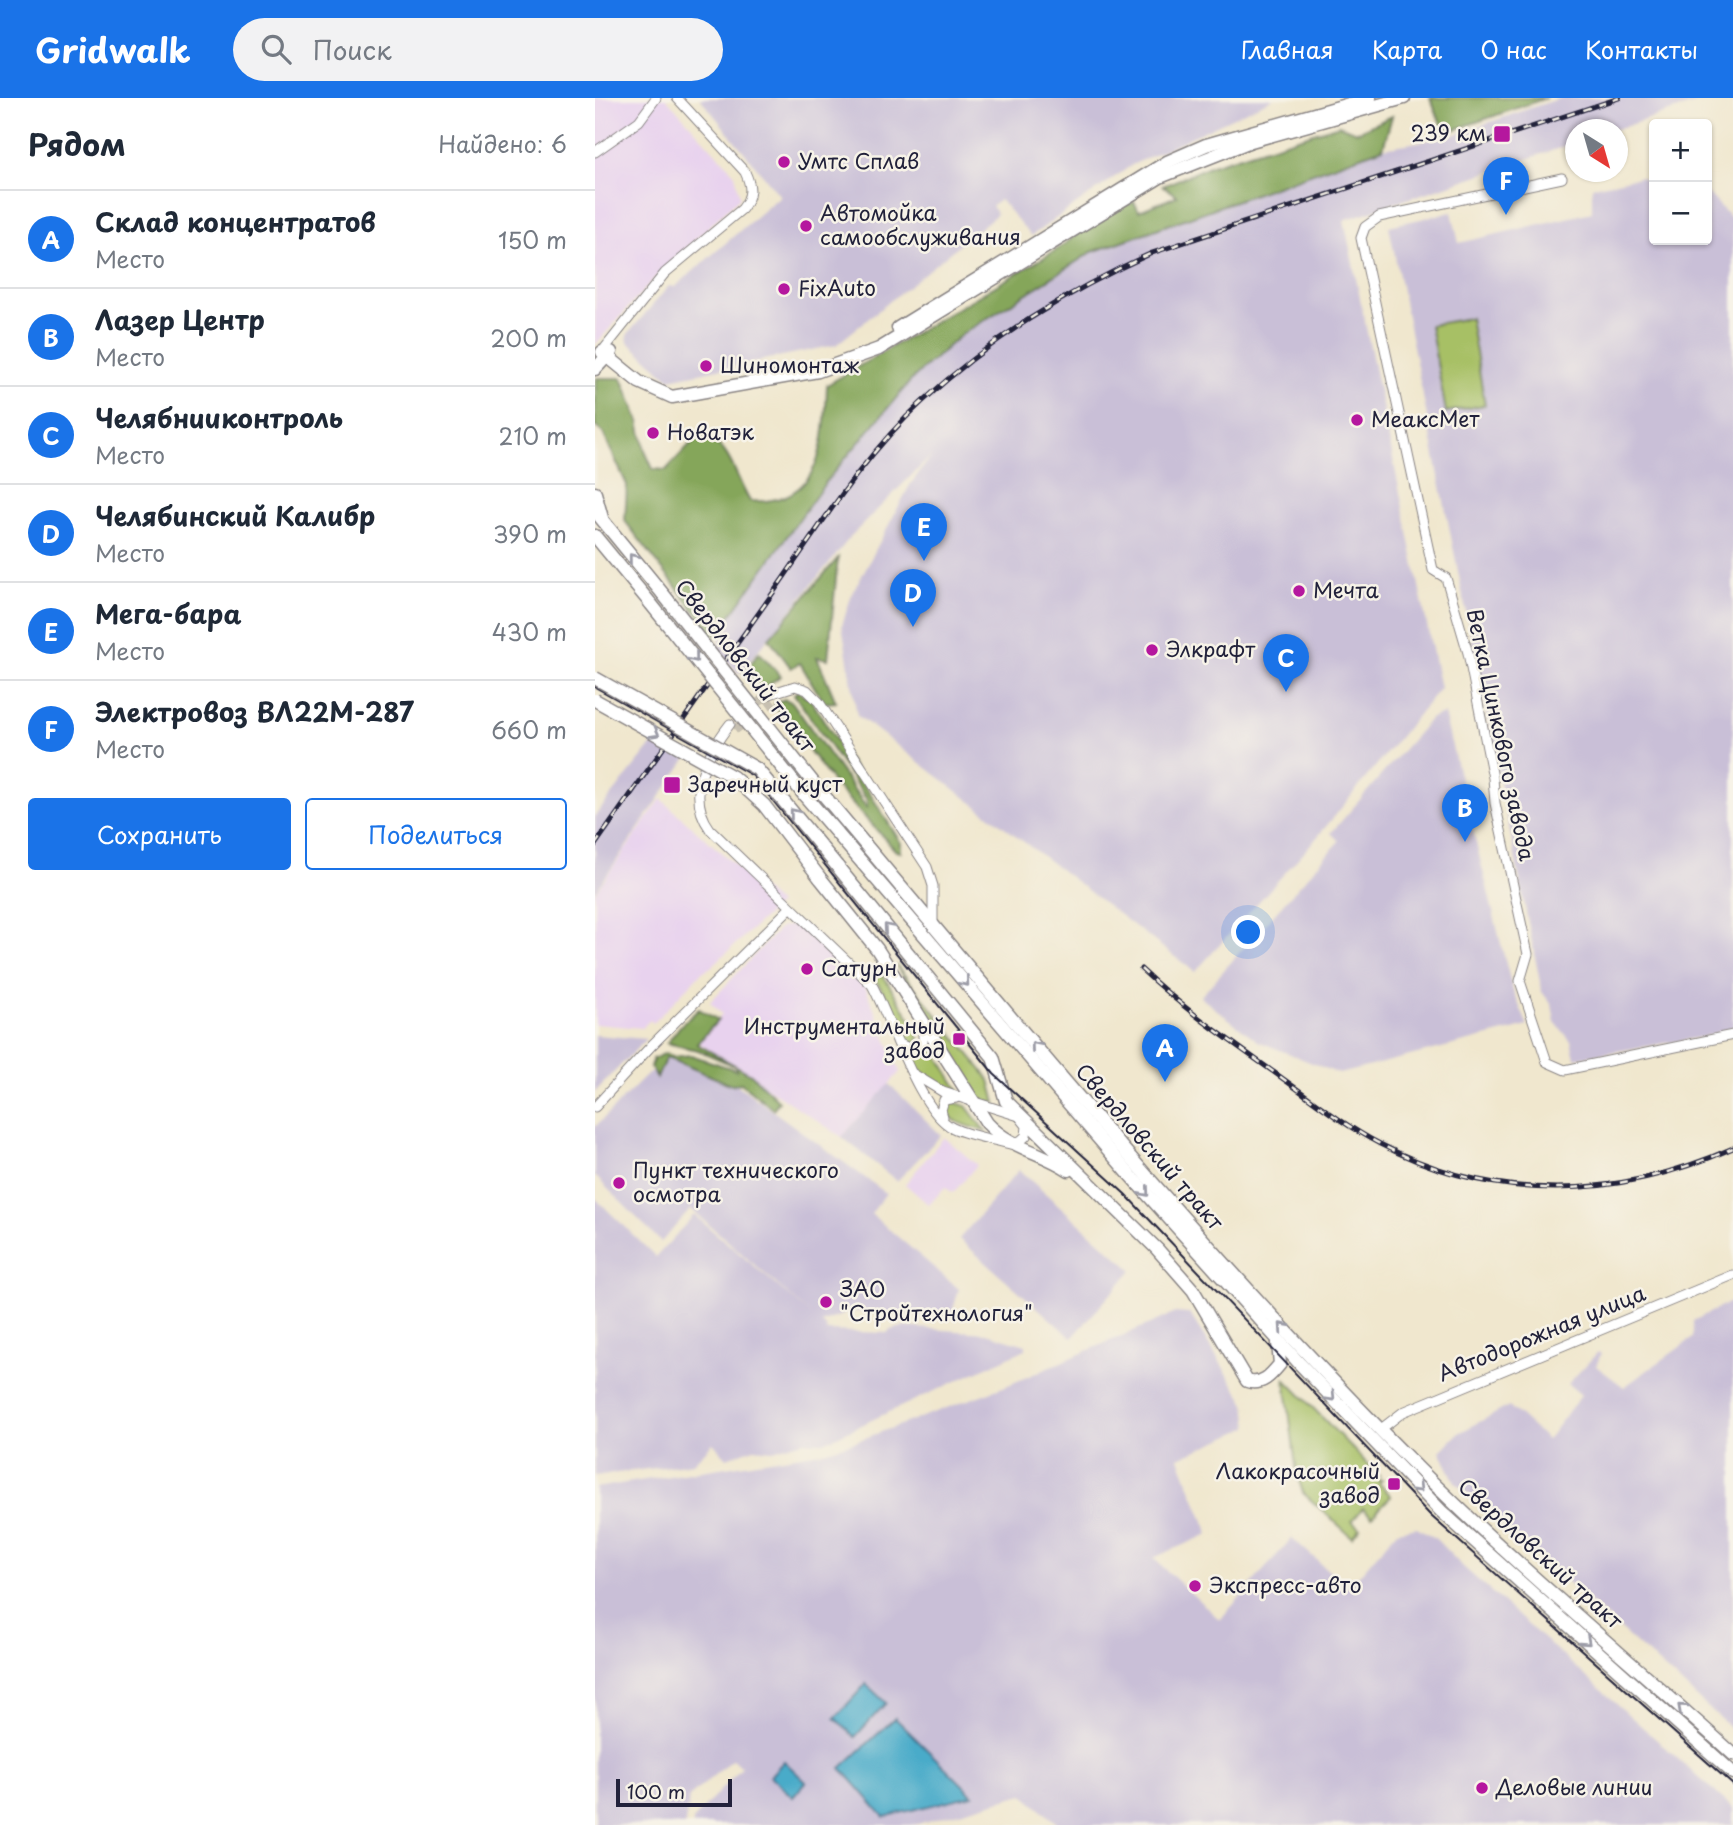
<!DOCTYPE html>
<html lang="ru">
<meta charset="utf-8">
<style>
body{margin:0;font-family:"Playpen Sans",sans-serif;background:#f2f2f3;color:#1f2937}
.controls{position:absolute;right:21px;top:21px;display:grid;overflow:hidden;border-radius:7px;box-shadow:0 2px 5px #0004}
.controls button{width:63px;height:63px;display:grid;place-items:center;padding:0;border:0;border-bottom:2px solid #e0e1e3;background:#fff;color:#1f2937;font:35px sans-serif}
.compass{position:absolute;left:970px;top:21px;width:63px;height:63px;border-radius:50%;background:#fff;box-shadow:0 2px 5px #0004;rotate:143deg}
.scale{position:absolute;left:21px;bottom:18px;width:116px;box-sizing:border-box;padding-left:7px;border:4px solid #22223b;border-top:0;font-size:19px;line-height:24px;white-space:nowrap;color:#22223b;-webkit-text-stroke:5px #f7f3e8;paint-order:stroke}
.you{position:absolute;left:654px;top:835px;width:24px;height:24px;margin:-18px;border:5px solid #fff;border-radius:50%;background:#1a73e8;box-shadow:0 0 0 10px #1a73e833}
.badge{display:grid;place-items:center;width:46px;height:46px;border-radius:50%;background:#1a73e8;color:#fff;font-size:23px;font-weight:700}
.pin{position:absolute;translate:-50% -58px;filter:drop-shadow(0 2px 4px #0008)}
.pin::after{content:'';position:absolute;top:37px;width:24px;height:21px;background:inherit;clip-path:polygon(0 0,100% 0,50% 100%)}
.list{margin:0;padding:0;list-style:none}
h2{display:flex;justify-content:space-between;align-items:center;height:91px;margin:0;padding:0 28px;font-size:30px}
h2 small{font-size:23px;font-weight:400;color:#747a83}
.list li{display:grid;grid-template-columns:46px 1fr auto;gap:21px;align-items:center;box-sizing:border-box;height:98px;padding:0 28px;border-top:2px solid #e0e1e3}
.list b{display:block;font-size:26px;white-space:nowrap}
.list p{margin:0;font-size:23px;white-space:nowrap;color:#747a83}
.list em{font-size:23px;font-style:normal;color:#747a83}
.actions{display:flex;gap:14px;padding:21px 28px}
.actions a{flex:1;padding:16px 0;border:2px solid #1a73e8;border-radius:7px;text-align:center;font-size:24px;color:#1a73e8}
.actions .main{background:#1a73e8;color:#fff}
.icon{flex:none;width:38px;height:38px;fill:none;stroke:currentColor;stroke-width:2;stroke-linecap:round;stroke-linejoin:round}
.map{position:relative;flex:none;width:1138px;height:1727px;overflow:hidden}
header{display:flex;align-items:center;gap:42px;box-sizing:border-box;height:98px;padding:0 35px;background:#1a73e8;color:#fff}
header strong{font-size:33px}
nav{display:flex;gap:38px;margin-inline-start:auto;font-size:24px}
.search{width:490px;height:63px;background:#f2f2f3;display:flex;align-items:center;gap:18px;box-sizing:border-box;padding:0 24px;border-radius:38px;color:#747a83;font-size:26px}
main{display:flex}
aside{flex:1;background:#fff}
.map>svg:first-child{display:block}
</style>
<header>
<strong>Gridwalk</strong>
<div class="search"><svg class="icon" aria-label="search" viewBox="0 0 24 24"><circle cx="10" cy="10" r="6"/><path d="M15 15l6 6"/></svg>Поиск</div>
<nav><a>Главная</a><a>Карта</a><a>О нас</a><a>Контакты</a></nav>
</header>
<main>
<aside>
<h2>Рядом<small>Найдено: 6</small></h2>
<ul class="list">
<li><span class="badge">A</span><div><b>Склад концентратов</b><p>Место</p></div><em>150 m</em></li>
<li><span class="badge">B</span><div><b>Лазер Центр</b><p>Место</p></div><em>200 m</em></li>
<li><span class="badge">C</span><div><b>Челябнииконтроль</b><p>Место</p></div><em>210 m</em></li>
<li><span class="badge">D</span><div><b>Челябинский Калибр</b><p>Место</p></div><em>390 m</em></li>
<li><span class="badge">E</span><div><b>Мега-бара</b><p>Место</p></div><em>430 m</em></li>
<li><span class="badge">F</span><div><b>Электровоз ВЛ22М-287</b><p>Место</p></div><em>660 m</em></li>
</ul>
<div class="actions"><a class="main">Сохранить</a><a>Поделиться</a></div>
</aside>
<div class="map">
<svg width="1138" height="1727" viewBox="0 0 1138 1727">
<rect width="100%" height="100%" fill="#f7f3e8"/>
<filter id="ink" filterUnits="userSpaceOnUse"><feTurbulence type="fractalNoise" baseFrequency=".0143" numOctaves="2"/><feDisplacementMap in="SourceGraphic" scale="14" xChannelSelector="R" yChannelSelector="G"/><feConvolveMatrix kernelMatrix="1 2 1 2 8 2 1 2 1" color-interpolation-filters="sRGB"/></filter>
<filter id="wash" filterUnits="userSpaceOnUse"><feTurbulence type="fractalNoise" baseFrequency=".00686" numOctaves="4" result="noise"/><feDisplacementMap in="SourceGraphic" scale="28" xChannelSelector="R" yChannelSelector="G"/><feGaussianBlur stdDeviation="1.57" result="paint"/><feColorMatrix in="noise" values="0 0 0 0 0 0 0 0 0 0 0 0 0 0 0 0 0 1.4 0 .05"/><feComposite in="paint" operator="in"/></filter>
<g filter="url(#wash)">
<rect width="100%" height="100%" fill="#f0e7ce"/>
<g fill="#e8d2ee">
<path d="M0 0H71L140 76 145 99 57 183 0 247Z"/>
<path d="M66 701 184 806 116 869 107 874 58 925 55 922 47 930 0 926V795Z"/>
<path d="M201 826 270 888 305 974 247 1039 104 945 127 916 115 904 185 830Z"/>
<path d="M349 1039 382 1067 358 1095 350 1089 334 1107 310 1086Z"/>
</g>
<g fill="#c9bfd7">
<path d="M105 0H679L537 67 436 138 405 102 397 108 402 116 241 247 75 281 33 244 32 237 74 188 80 189 185 98Z"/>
<path d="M965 0H1117L1022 31 981 32 980 45 749 122 845 590 724 737 600 874 262 617 247 527 257 496 315 387 337 357 257 437 144 576 123 553 128 523 233 381 318 280 366 237 497 154 788 50 852 39Z"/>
<path d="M1045 79 1059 86V142H1112V94L1138 122V929L1108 939 980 960 976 943 960 924 957 907 947 894 794 128 857 114 864 145 997 114V89Z"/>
<path d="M849 616 917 890 933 928 744 976 663 943 605 899 744 743 736 735 836 620Z"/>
<path d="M61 642 94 657 0 794V718Z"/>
<path d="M0 937 51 941 0 994Z"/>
<path d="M69 960 134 981 291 1095 276 1116 364 1191 355 1222 257 1213 226 1225 232 1230 230 1233 292 1235 295 1232 308 1229 391 1235 431 1247V1251L229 1344 208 1343 178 1352 159 1350 132 1360 118 1345 98 1365 0 1378V1100L61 1159 99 1117 219 1219 96 1111 66 1144 0 1078V1029Z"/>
<path d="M294 986 346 1037 302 1083 247 1039Z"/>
<path d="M424 1072 537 1172 477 1240 364 1141Z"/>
<path d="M1138 1203V1632L860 1384 845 1353 864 1335 914 1308 952 1342 986 1297 973 1286 1003 1254 1006 1256 1001 1268 1029 1289 1098 1240V1223Z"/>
<path d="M580 1215 595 1216 651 1306 654 1329 584 1360 614 1436 558 1460 625 1522 697 1440 753 1490 802 1433 822 1429 840 1440 866 1467 1138 1710V1727H464L428 1696 319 1727H98V1723L108 1711 147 1669 138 1661 94 1699 90 1727H0V1390L226 1354 259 1344 411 1288Z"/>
</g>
<g fill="#a7c065" stroke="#647150" stroke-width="2">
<path d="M875 220 890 307 851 314 835 227Z"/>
<path d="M301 867 395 982 401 1005 380 999Z"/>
<path d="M283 869 323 933 324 941 318 947 310 944 291 897 275 875Z"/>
<path d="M333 942 365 994C341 989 325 978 314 956L329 951Z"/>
<path d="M355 1003 371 1008 390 1033C374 1028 351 1025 349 1005Z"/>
<path d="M690 1281 784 1378 730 1374 702 1376Z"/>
<path d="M733 1378 787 1382 784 1385 796 1398 777 1418 768 1410 757 1423 765 1430 757 1439 708 1395 703 1379Z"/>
</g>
<g fill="#85a65a" stroke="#54644a" stroke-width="2">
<path d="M835 0H951L850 35Z"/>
<path d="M797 18 788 50 497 154 366 237 318 280 233 381 120 539 30 423 32 387 8 335 0 328 1 280H27L44 322 50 353 58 371 71 372 101 340C134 336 140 381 155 403 228 408 230 342 232 287L463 151 514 112 539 104 544 113 582 98 568 88 617 67 744 27 762 34Z"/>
<path d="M243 460 233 561 222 559 241 604 229 605 205 565 196 570 174 540Z"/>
<path d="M164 554 186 578 164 593 149 575Z"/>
<path d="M203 593 216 602 306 745V754L301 753 241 688 179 606 189 601 197 604 272 710V702L199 596Z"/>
<path d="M104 911 123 922 102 946 156 976 184 1003 178 1011 146 985 137 987 71 959 62 980 56 969 58 961 71 955 78 959 96 957 141 972 140 968 103 952 72 945 86 927Z"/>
</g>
<g fill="#4aabc9" stroke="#366682" stroke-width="2">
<path d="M271 1586 291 1605 260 1639 240 1620Z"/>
<path d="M300 1620 378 1697 289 1719 246 1670Z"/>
<path d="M189 1663 211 1684 198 1699 175 1678Z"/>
</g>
</g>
<g filter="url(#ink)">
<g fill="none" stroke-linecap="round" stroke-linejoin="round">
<g stroke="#c7c0b1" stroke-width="9" stroke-dasharray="9 4.5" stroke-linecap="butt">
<path d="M142 620 175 596"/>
<path d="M140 632 179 603"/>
</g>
<g stroke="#898484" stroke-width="11">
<g id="minor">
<path d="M0 54 44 23 61 0"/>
<path d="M967 80 784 119 770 129 766 140 838 472 851 480 873 555 898 680 900 705 933 856 925 883 952 964 970 972 1138 937"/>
<path d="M10 250 70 175 147 111C157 98 157 89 150 74L82 0"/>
<path d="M175 596 200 588 212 592 224 604 332 769 338 788V826"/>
<path d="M135 626C111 657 90 697 115 731L277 887C296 921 324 1014 358 1030 375 1038 397 1041 415 1046L423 1045 431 1038 432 1028 424 1018 348 994 317 975"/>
<path d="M303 945 318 952 328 944V928"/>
<path d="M0 1009 57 947 195 810"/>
<path d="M348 1019 346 1012 349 1002 361 1000"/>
<path d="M786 1331 808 1314 1138 1177"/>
</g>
</g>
<g stroke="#898484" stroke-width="15">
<g id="major">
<path d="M303 230 572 64 611 47 775 0"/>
<path d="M7 254 44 284 77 299 223 273 284 251 565 79 656 43 809 0"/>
<path d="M0 271 16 254"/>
<path d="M0 395 7 420"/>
<path d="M0 413 68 496"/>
<path d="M0 438 56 506"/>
<path d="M221 688C417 920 609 1157 825 1372 925 1471 1034 1562 1138 1656"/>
<path d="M210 698 535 1077 705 1266 846 1413 1138 1675"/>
<path d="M242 768 398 959 411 1003 562 1151 598 1192 652 1283C667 1288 676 1277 685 1266L683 1245"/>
<path d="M225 780 282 851 392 1025C415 1050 447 1054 474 1072"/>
</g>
</g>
<use href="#minor" stroke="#fff" stroke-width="9"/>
<use href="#major" stroke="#fff" stroke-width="12"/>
<path stroke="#22223b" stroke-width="2" d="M0 589 158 678 399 976 530 1096 836 1418 1138 1687"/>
<g stroke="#22223b" stroke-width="5">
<g id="rail">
<path d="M0 747C60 661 120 577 180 492 225 428 269 357 327 304 396 240 471 194 557 155L1024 0"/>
<path d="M546 871C587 910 634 942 680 975 714 999 748 1027 785 1046 900 1106 1022 1102 1138 1050"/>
</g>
</g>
<use href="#rail" stroke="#f7f3e8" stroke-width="2.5" stroke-dasharray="8" stroke-linecap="butt"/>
<g stroke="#898484" stroke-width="15" stroke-linecap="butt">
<g id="major-bridge">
<path d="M68 496 221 688"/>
<path d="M56 506 210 698"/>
<path d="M0 580 162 671 242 768"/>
<path d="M0 602 138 679 169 707 225 780"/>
</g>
</g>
<use href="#major-bridge" stroke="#fff" stroke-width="12"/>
</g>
<defs><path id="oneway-chevron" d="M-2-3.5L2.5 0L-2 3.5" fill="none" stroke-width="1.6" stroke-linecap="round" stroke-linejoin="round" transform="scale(1.75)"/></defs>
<g stroke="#9c9ca7">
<use href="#oneway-chevron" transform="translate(38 460) rotate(-129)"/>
<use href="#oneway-chevron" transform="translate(99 560) rotate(51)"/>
<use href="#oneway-chevron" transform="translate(60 635) rotate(29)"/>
<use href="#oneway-chevron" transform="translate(199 715) rotate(-129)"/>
<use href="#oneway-chevron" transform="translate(293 830) rotate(-130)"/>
<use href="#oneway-chevron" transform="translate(370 884) rotate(49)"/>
<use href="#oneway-chevron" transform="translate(440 948) rotate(-130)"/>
<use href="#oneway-chevron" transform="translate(550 1094) rotate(49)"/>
<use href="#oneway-chevron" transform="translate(688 1229) rotate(-132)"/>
<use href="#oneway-chevron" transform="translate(736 1299) rotate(46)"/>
<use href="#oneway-chevron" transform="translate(823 1390) rotate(45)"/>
<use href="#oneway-chevron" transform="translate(991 1543) rotate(42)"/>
<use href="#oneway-chevron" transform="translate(1087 1610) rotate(-138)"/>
</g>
</g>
<g fill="#b5179e" stroke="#f7f3e8" stroke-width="2.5">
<rect x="898" y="27" width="18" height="18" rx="3.5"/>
<circle cx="189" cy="64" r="7"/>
<circle cx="211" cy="128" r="7"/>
<circle cx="189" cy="191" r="7"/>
<circle cx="111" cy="268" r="7"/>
<circle cx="762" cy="322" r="7"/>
<circle cx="58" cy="335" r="7"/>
<circle cx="704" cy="493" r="7"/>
<circle cx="557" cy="552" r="7"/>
<rect x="68" y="678" width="18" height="18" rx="3.5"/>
<circle cx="212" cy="871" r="7"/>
<rect x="357" y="934" width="14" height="14" rx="3.5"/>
<circle cx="24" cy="1085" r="7"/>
<circle cx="231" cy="1204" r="7"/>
<rect x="792" y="1379" width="14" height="14" rx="3.5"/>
<circle cx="600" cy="1488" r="7"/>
<circle cx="887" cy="1690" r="7"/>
</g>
<g text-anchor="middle" stroke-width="5" stroke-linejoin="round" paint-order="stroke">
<g font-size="21" fill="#22223b" stroke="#f7f3e8" text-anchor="start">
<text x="891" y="43" text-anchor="end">239 км</text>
<text x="203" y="71">Умтс Сплав</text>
<text x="225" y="123">Автомойка<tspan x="225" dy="24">самообслуживания</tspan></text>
<text x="203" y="198">FixAuto</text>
<text x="125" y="275">Шиномонтаж</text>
<text x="776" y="329">МеаксМет</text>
<text x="72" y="342">Новатэк</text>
<text x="718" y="500">Мечта</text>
<text x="571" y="559">Элкрафт</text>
<text x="93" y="694">Заречный куст</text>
<text x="226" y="878">Сатурн</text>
<text x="350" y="936" text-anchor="end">Инструментальный<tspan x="350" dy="24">завод</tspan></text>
<text x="38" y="1080">Пункт технического<tspan x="38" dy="24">осмотра</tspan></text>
<text x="245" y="1199">ЗАО<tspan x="245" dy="24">"Стройтехнология"</tspan></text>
<text x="785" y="1381" text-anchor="end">Лакокрасочный<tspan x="785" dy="24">завод</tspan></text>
<text x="614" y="1495">Экспресс-авто</text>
<text x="901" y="1697">Деловые линии</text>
</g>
<g font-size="21" fill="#22223b" stroke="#f7f3e8">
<text transform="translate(150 568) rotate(52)" y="7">Свердловский тракт</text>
<text transform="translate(905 637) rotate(78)" y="7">Ветка Цинкового завода</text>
<text transform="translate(554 1049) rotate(49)" y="7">Свердловский тракт</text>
<text transform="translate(947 1236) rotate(-22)" y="7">Автодорожная улица</text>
<text transform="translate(945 1456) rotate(42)" y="7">Свердловский тракт</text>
</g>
</g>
</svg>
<div class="controls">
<button>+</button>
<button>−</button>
</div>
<svg class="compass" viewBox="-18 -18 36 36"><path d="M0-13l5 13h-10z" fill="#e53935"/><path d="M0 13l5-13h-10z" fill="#747a83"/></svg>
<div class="scale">100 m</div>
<div class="you"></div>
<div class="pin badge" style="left:570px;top:984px">A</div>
<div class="pin badge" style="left:870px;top:744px">B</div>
<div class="pin badge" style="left:691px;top:594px">C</div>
<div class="pin badge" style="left:318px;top:529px">D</div>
<div class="pin badge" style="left:329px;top:463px">E</div>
<div class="pin badge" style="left:911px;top:117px">F</div>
</div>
</main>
